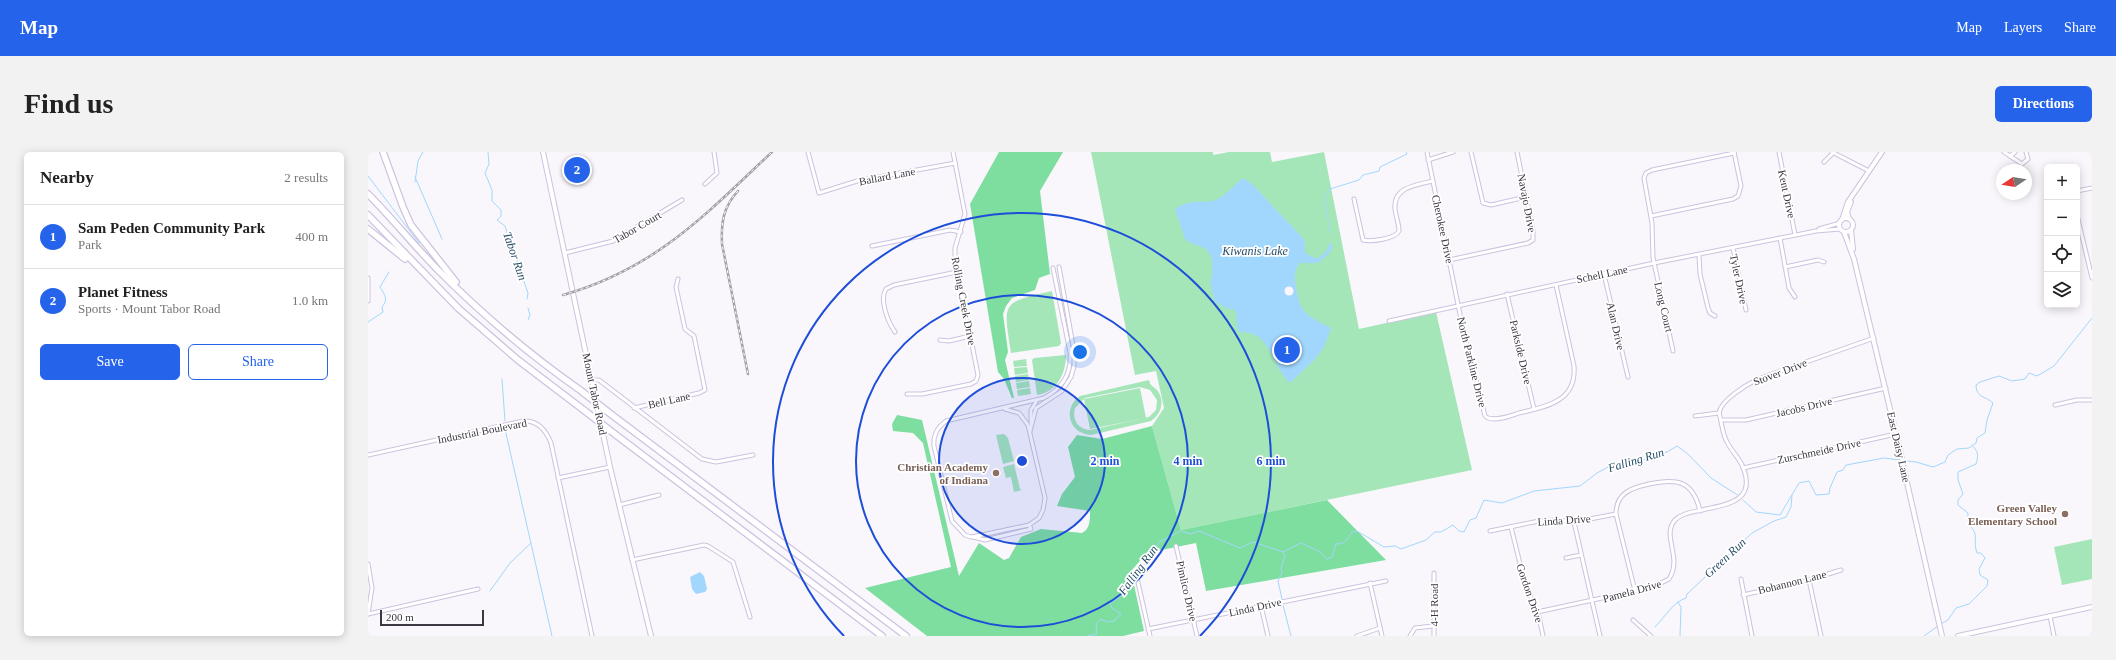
<!DOCTYPE html>
<meta charset="utf-8">
<style>
body{margin:0;font-family:"Times New Roman",serif;background:#f2f2f2;color:#222}
.controls{position:absolute;right:12px;top:12px;display:grid;overflow:hidden;border-radius:6px;box-shadow:0 2px 10px #0003}
.controls button{width:36px;height:36px;display:grid;place-items:center;padding:0;border:0;border-bottom:1px solid #e0e0e0;background:#fff;color:#222;font:20px sans-serif}
.compass{position:absolute;left:1628px;top:12px;width:36px;height:36px;border-radius:50%;background:#fff;box-shadow:0 2px 10px #0003;rotate:258deg}
.scale{position:absolute;left:12px;bottom:10px;width:104px;box-sizing:border-box;padding-left:4px;border:2px solid #3c3743;border-top:0;font-size:11px;line-height:14px;white-space:nowrap;color:#3c3743;-webkit-text-stroke:3px #fff;paint-order:stroke}
.you{position:absolute;left:712px;top:200px;width:14px;height:14px;margin:-10px;border:3px solid #fff;border-radius:50%;background:#1a73e8;box-shadow:0 0 0 6px #1a73e833}
.badge{display:grid;place-items:center;width:26px;height:26px;border-radius:50%;background:#2563eb;color:#fff;font-size:13px;font-weight:700}
.pin{position:absolute;translate:-50% -50%;border:2px solid #fff;box-shadow:0 1px 4px #0006}
.list{margin:0;padding:0;list-style:none}
h2{display:flex;justify-content:space-between;align-items:center;height:52px;margin:0;padding:0 16px;font-size:17px}
h2 small{font-size:13px;font-weight:400;color:#767676}
.list li{display:grid;grid-template-columns:26px 1fr auto;gap:12px;align-items:center;box-sizing:border-box;height:64px;padding:0 16px;border-top:1px solid #e0e0e0}
.list b{display:block;font-size:15px;white-space:nowrap}
.list p{margin:0;font-size:13px;white-space:nowrap;color:#767676}
.list em{font-size:13px;font-style:normal;color:#767676}
.actions{display:flex;gap:8px;padding:12px 16px}
.actions a{flex:1;padding:9px 0;border:1px solid #2563eb;border-radius:6px;text-align:center;font-size:14px;color:#2563eb}
.actions .main{background:#2563eb;color:#fff}
.icon{flex:none;width:22px;height:22px;fill:none;stroke:currentColor;stroke-width:2;stroke-linecap:round;stroke-linejoin:round}
.map{position:relative;flex:none;width:1724px;height:484px;overflow:hidden;border-radius:6px}
header{display:flex;align-items:center;gap:24px;box-sizing:border-box;height:56px;padding:0 20px;background:#2563eb;color:#fff}
header strong{font-size:19px}
nav{display:flex;gap:22px;margin-inline-start:auto;font-size:14px}
.intro{display:flex;align-items:center;justify-content:space-between;box-sizing:border-box;height:96px;padding:0 24px}
h1{margin:0;font-size:28px}
.button{padding:10px 18px;border-radius:6px;background:#2563eb;color:#fff;font-size:14px;font-weight:700}
main{display:flex;gap:24px;padding:0 24px}
aside{flex:1;background:#fff;border-radius:6px;box-shadow:0 2px 10px #0003}
.map>svg:first-child{display:block}
</style>
<header>
<strong>Map</strong>
<nav><a>Map</a><a>Layers</a><a>Share</a></nav>
</header>
<div class="intro"><h1>Find us</h1><a class="button">Directions</a></div>
<main>
<aside>
<h2>Nearby<small>2 results</small></h2>
<ul class="list">
<li><span class="badge">1</span><div><b>Sam Peden Community Park</b><p>Park</p></div><em>400 m</em></li>
<li><span class="badge">2</span><div><b>Planet Fitness</b><p>Sports · Mount Tabor Road</p></div><em>1.0 km</em></li>
</ul>
<div class="actions"><a class="main">Save</a><a>Share</a></div>
</aside>
<div class="map">
<svg width="1724" height="484" viewBox="0 0 1724 484">
<rect width="100%" height="100%" fill="#f9f6fc"/>
<g fill="#a5e6b9" fill-rule="evenodd">
<path d="M723 0H845V3L861 0H902L904 10 956 0 991 177 1068 160 1104 318 813 378 784 274 796 256 788 219 767 223Z"/>
<path d="M684 139 693 191 691 194 643 201C635 149 633 151 684 139Z"/>
<path d="M698 203C698 221 689 240 669 243L664 208 666 206Z"/>
<path d="M658 207 659 214 646 215 645 209Z"/>
<path d="M659 215 660 221 647 223 646 216Z"/>
<path d="M660 222 661 228 648 230 647 224Z"/>
<path d="M781 228C782 234 785 234 789 238 797 248 794 262 783 269L723 283C701 282 694 256 712 244ZM772 235 782 238 789 248 788 258 781 265 722 278C710 277 704 268 707 256L717 246Z"/>
<path d="M661 229 662 235 649 237 648 231Z"/>
<path d="M662 236 663 242 650 244 649 238Z"/>
<path d="M772 236 778 266 722 277 716 247Z"/>
<path d="M636 282 640 286 646 309 635 312 628 283Z"/>
<path d="M646 312 652 337 654 338 646 340 643 325 638 326 635 315Z"/>
<path d="M1724 387V427L1694 433 1686 395Z"/>
</g>
<g fill="#7ede9f">
<path d="M631 0H695L672 39 682 122 671 126 667 138 644 146 638 154 635 162 640 200 637 208 646 246H644L636 227 630 220 602 52Z"/>
<path d="M529 263 554 268 591 424 611 391 636 408 641 406 653 385 673 377 714 381C722 377 722 368 722 359L689 354 694 342 707 325 700 295 709 283 734 287 784 274 813 378 959 348 1018 408 838 439 828 391 779 401 763 419 776 479 755 484H559L497 436 583 415 555 291 545 281 525 279 524 272Z"/>
</g>
<g fill="#a2d7fd">
<path d="M875 26 883 31 933 84 937 89V101L953 109 949 111H932C926 118 926 125 928 134 932 163 939 163 963 176L956 195 947 207 922 231C908 219 903 191 887 183 883 181 877 180 872 180L869 176 868 160 865 157H860L847 150 842 130C845 124 844 120 844 114 844 90 828 97 817 87L807 57C823 45 839 53 850 47 857 44 868 31 875 26Z"/>
<path d="M332 420 336 424 339 437 337 440 328 442 324 437 322 425Z"/>
</g>
<circle fill="#f9f6fc" cx="921" cy="139" r="4.5"/>
<g fill="none" stroke-linecap="round" stroke-linejoin="round">
<g stroke="#a2d7fd" stroke-width="1">
<path d="M120 0 121 12 117 21 124 38V49L133 58V64L129 68 137 74 160 141 159 147"/>
<path d="M0 24 51 91"/>
<path d="M47 25 74 87"/>
<path d="M47 30 50 9 55 0"/>
<path d="M962 81 957 47 962 37 991 28 995 23 1011 19 1012 15 1039 2 1038 0"/>
<path d="M160 168 162 163 160 156"/>
<path d="M0 170 15 160 14 155C21 147 16 142 12 135L21 120"/>
<path d="M134 227 137 269"/>
<path d="M137 277 184 484"/>
<path d="M1375 348 1388 360 1412 363 1431 331 1441 329 1448 343 1461 342 1462 336 1469 320 1475 318 1478 313 1516 306 1548 310 1565 315 1577 310 1580 303 1589 297 1601 296 1608 291 1609 286 1617 281 1619 268 1625 251C1618 244 1608 246 1608 233L1612 230 1631 224 1644 229 1657 227 1661 221 1669 224 1686 214 1724 166"/>
<path d="M122 439 142 411 163 391"/>
<path d="M914 447 910 429 914 421 913 416 917 404 915 400"/>
<path d="M1310 450 1313 455 1312 484"/>
<path d="M915 453 923 484"/>
<path d="M1573 472 1580 468 1588 456 1601 452 1619 434 1620 428 1612 423 1611 417 1617 406 1613 401H1609C1606 393 1608 385 1607 382 1603 371 1599 377 1600 361L1590 353V348L1595 342 1590 328V320L1608 312C1611 302 1610 300 1604 293"/>
<path d="M1287 475C1297 465 1305 450 1318 446L1319 442 1384 381 1406 369 1418 365 1423 355 1424 343"/>
<path d="M719 484 729 482 728 473 732 467 740 470 746 469 753 462 744 456 742 451 752 445 758 432 766 421 776 413 791 390 813 379 823 382 831 379 872 396 885 390 915 400 933 391 952 400 959 407 964 405 968 392C978 392 979 387 984 380L989 379 1016 395 1027 394 1033 397 1058 388 1067 380H1073L1085 373 1091 379 1096 380 1102 368 1108 366 1116 348 1134 351 1166 339 1212 334 1229 321 1242 314 1275 308 1299 300 1309 294 1320 302 1343 326 1371 344"/>
<path d="M1556 484 1570 474"/>
</g>
<path stroke="#a2d7fd" stroke-width="3.5" d="M951 108 960 100 963 93"/>
<g stroke="#cdc2df" stroke-width="5">
<g id="minor">
<path d="M440 0 451 41 489 29 587 11"/>
<path d="M1059 0 1094 172 1117 264 1120 266C1129 269 1142 264 1151 261 1177 255 1209 250 1206 214L1188 133"/>
<path d="M1103 0 1115 51 1123 53 1158 45"/>
<path d="M1411 0 1427 83"/>
<path d="M1464 0 1501 19"/>
<path d="M1636 0 1642 4"/>
<path d="M1647 0 1642 4 1654 12 1660 7 1658 0"/>
<path d="M1060 8 1085 0"/>
<path d="M1456 10 1465 1"/>
<path d="M337 32 349 21 346 0"/>
<path d="M1709 39 1724 36"/>
<path d="M986 47 995 88C1003 90 1027 87 1031 79 1031 72 1028 65 1027 57 1025 35 1048 33 1065 29"/>
<path d="M1709 63 1724 126"/>
<path d="M1283 64 1365 47 1370 44 1373 34 1366 0"/>
<path d="M1451 77 1472 71"/>
<path d="M1412 86 1421 136 1427 145"/>
<path d="M504 94 582 78 593 80"/>
<path d="M1365 96 1378 158"/>
<path d="M197 101 245 89 314 48"/>
<path d="M1331 103 1332 122 1340 156 1342 161 1347 164"/>
<path d="M1081 108 1160 91 1165 88V79L1149 0"/>
<path d="M1417 115 1450 108 1456 110"/>
<path d="M1236 122 1260 225"/>
<path d="M0 126V149"/>
<path d="M1139 142 1166 257"/>
<path d="M1021 169 1286 111 1448 79 1472 77"/>
<path d="M527 180C520 170 511 148 518 137L526 133 589 120"/>
<path d="M572 188 581 189 602 184"/>
<path d="M1305 199 1285 106 1284 71 1276 26 1278 21 1284 18 1366 1"/>
<path d="M224 228H231L334 307 348 310 385 303"/>
<path d="M539 242H554L603 232 608 229 610 223 587 107V96L597 62 585 0"/>
<path d="M1687 253 1709 248H1724"/>
<path d="M266 256 331 241 337 238 326 184 317 177 308 135 310 127"/>
<path d="M637 257 651 261 660 273 677 346 675 358 671 366 661 373 614 383 603 385 597 383 584 369 566 294C565 283 569 276 578 269L676 246C695 236 704 221 702 200L685 116"/>
<path d="M1327 264 1351 261C1353 248 1378 233 1390 227L1506 186"/>
<path d="M1353 268H1378L1518 236"/>
<path d="M663 271V258L668 250"/>
<path d="M662 279 668 256 694 239 703 225 706 214V199L691 115"/>
<path d="M0 303 155 269C170 268 178 278 183 291L224 484"/>
<path d="M1375 316 1528 282"/>
<path d="M190 326 242 315"/>
<path d="M251 353 291 343"/>
<path d="M1248 362 1267 439"/>
<path d="M1206 370 1232 484"/>
<path d="M1143 375 1156 428 1171 465 1175 484"/>
<path d="M1122 379 1171 369 1189 368 1206 370 1248 362C1248 341 1263 336 1281 332 1308 326 1325 328 1332 359"/>
<path d="M605 385 617 388 663 377 661 373"/>
<path d="M808 394 829 484"/>
<path d="M1198 406 1213 403"/>
<path d="M264 408 336 393 340 394 365 410 382 465"/>
<path d="M0 412 4 436 0 462"/>
<path d="M1066 421V484"/>
<path d="M769 426 782 484"/>
<path d="M1373 427 1384 484"/>
<path d="M1441 428 1453 484"/>
<path d="M1002 431 1014 484"/>
<path d="M1375 443 1441 428 1473 418"/>
<path d="M893 454 900 484"/>
<path d="M1169 460 1285 435 1301 427C1315 405 1293 384 1307 368 1315 360 1328 360 1338 357 1363 352 1389 347 1374 313 1370 305 1363 298 1359 290 1354 281 1354 271 1351 261"/>
<path d="M0 462 110 437"/>
<path d="M1682 464 1686 484"/>
<path d="M1265 468 1283 484"/>
<path d="M780 477 1018 429"/>
<path d="M989 484 1012 476"/>
<path d="M1042 484 1047 476 1065 474"/>
</g>
</g>
<g stroke="#cdc2df" stroke-width="6">
<g id="tertiary">
<path d="M175 0 242 315 283 484"/>
<circle cx="1478" cy="73" r="7"/>
<path d="M1481 67 1479 60 1483 50"/>
<path d="M1474 68 1480 50 1514 0"/>
<path d="M1483 78 1485 97"/>
<path d="M1476 80 1486 107 1534 307"/>
<path d="M1535 313 1574 484"/>
<path d="M1590 484 1724 455"/>
</g>
</g>
<g stroke="#cdc2df" stroke-width="8">
<g id="motorway">
<path d="M15 0 35 55 43 73 88 130"/>
<path d="M0 42C25 67 47 95 72 120 116 164 162 203 212 238"/>
<path d="M0 63 90 156 150 208 217 259"/>
<path d="M0 77 37 107"/>
<path d="M244 263 538 484"/>
<path d="M248 283 514 484"/>
</g>
</g>
<use href="#minor" stroke="#fff" stroke-width="3"/>
<use href="#tertiary" stroke="#fff" stroke-width="4"/>
<use href="#motorway" stroke="#fff" stroke-width="5.5"/>
<g stroke="#a4a0a9" stroke-width="2.5">
<g id="rail">
<path d="M370 39C355 55 353 71 354 92L380 222"/>
<path d="M195 143C287 117 337 63 404 0"/>
</g>
</g>
<use href="#rail" stroke="#fff" stroke-width="1" stroke-dasharray="3" stroke-linecap="butt"/>
<g stroke="#cdc2df" stroke-width="8" stroke-linecap="butt">
<g id="motorway-bridge">
<path d="M212 238 244 263"/>
<path d="M217 259 248 283"/>
</g>
</g>
<use href="#motorway-bridge" stroke="#fff" stroke-width="5.5"/>
</g>
<circle cx="654" cy="309" r="83" fill="#1d4ed8" fill-opacity=".12"/>
<g fill="none" stroke="#1d4ed8" stroke-width="2">
<circle cx="654" cy="309" r="83"/>
<circle cx="654" cy="309" r="166"/>
<path d="M476 484A249 249 0 1 1 832 484"/>
</g>
<g fill="#8d6e63" stroke="#fff" stroke-width="1.5">
<circle cx="628" cy="321" r="4"/>
<circle cx="1697" cy="362" r="4"/>
</g>
<g text-anchor="middle" stroke-width="3.5" stroke-linejoin="round" paint-order="stroke">
<g font-size="11" fill="#3c3743" stroke="#fff">
<text transform="translate(519 24) rotate(-11)" y="4">Ballard Lane</text>
<text transform="translate(1419 42) rotate(78)" y="4">Kent Drive</text>
<text transform="translate(1159 51) rotate(79)" y="4">Navajo Drive</text>
<text transform="translate(269 75) rotate(-30)" y="4">Tabor Court</text>
<text transform="translate(1075 77) rotate(78)" y="4">Cherokee Drive</text>
<text transform="translate(1234 122) rotate(-12)" y="4">Schell Lane</text>
<text transform="translate(1371 127) rotate(78)" y="4">Tyler Drive</text>
<text transform="translate(596 149) rotate(79)" y="4">Rolling Creek Drive</text>
<text transform="translate(1296 155) rotate(77)" y="4">Long Court</text>
<text transform="translate(1248 174) rotate(77)" y="4">Alan Drive</text>
<text transform="translate(1153 200) rotate(77)" y="4">Parkside Drive</text>
<text transform="translate(1104 210) rotate(76)" y="4">North Parkline Drive</text>
<text transform="translate(1412 220) rotate(-21)" y="4">Stover Drive</text>
<text transform="translate(227 242) rotate(78)" y="4">Mount Tabor Road</text>
<text transform="translate(301 248) rotate(-13)" y="4">Bell Lane</text>
<text transform="translate(1436 255) rotate(-13)" y="4">Jacobs Drive</text>
<text transform="translate(114 279) rotate(-11)" y="4">Industrial Boulevard</text>
<text transform="translate(1531 295) rotate(77)" y="4">East Daisy Lane</text>
<text transform="translate(1451 299) rotate(-12)" y="4">Zurschmeide Drive</text>
<text transform="translate(1196 368) rotate(-4)" y="4">Linda Drive</text>
<text transform="translate(1424 430) rotate(-14)" y="4">Bohannon Lane</text>
<text transform="translate(819 439) rotate(77)" y="4">Pimlico Drive</text>
<text transform="translate(1264 439) rotate(-15)" y="4">Pamela Drive</text>
<text transform="translate(1162 441) rotate(71)" y="4">Gordon Drive</text>
<text transform="translate(1066 453) rotate(-90)" y="4">4-H Road</text>
<text transform="translate(887 455) rotate(-12)" y="4">Linda Drive</text>
</g>
<g font-size="11" font-weight="bold" fill="#785e54" stroke="#fff" text-anchor="end">
<text x="620" y="319">Christian Academy<tspan x="620" dy="13">of Indiana</tspan></text>
<text x="1689" y="360">Green Valley<tspan x="1689" dy="13">Elementary School</tspan></text>
</g>
<g font-size="12" font-style="italic" fill="#244c66" stroke="#fff">
<text x="887" y="103">Kiwanis Lake</text>
<text transform="translate(147 104) rotate(71)" y="4">Tabor Run</text>
<text transform="translate(1268 308) rotate(-17)" y="4">Falling Run</text>
<text transform="translate(1357 406) rotate(-43)" y="4">Green Run</text>
<text transform="translate(770 418) rotate(-54)" y="4">Falling Run</text>
</g>
</g>
<circle cx="654" cy="309" r="6" fill="#1d4ed8" stroke="#fff" stroke-width="2"/>
<g font-size="12" text-anchor="middle" font-weight="bold" fill="#1d4ed8" stroke="#fff" stroke-width="3.5" stroke-linejoin="round" paint-order="stroke">
<text x="737" y="313">2 min</text>
<text x="820" y="313">4 min</text>
<text x="903" y="313">6 min</text>
</g>
</svg>
<div class="controls">
<button>+</button>
<button>−</button>
<button><svg class="icon" aria-label="locate" viewBox="0 0 24 24"><circle cx="12" cy="12" r="6"/><path d="M12 2v4M12 18v4M2 12h4M18 12h4"/></svg></button>
<button><svg class="icon" aria-label="layers" viewBox="0 0 24 24"><path d="M12 4l9 5-9 5-9-5zM3 14l9 5 9-5"/></svg></button>
</div>
<svg class="compass" viewBox="-18 -18 36 36"><path d="M0-13l5 13h-10z" fill="#e53935"/><path d="M0 13l5-13h-10z" fill="#767676"/></svg>
<div class="scale">200 m</div>
<div class="you"></div>
<div class="pin badge" style="left:919px;top:198px">1</div>
<div class="pin badge" style="left:209px;top:18px">2</div>
</div>
</main>
